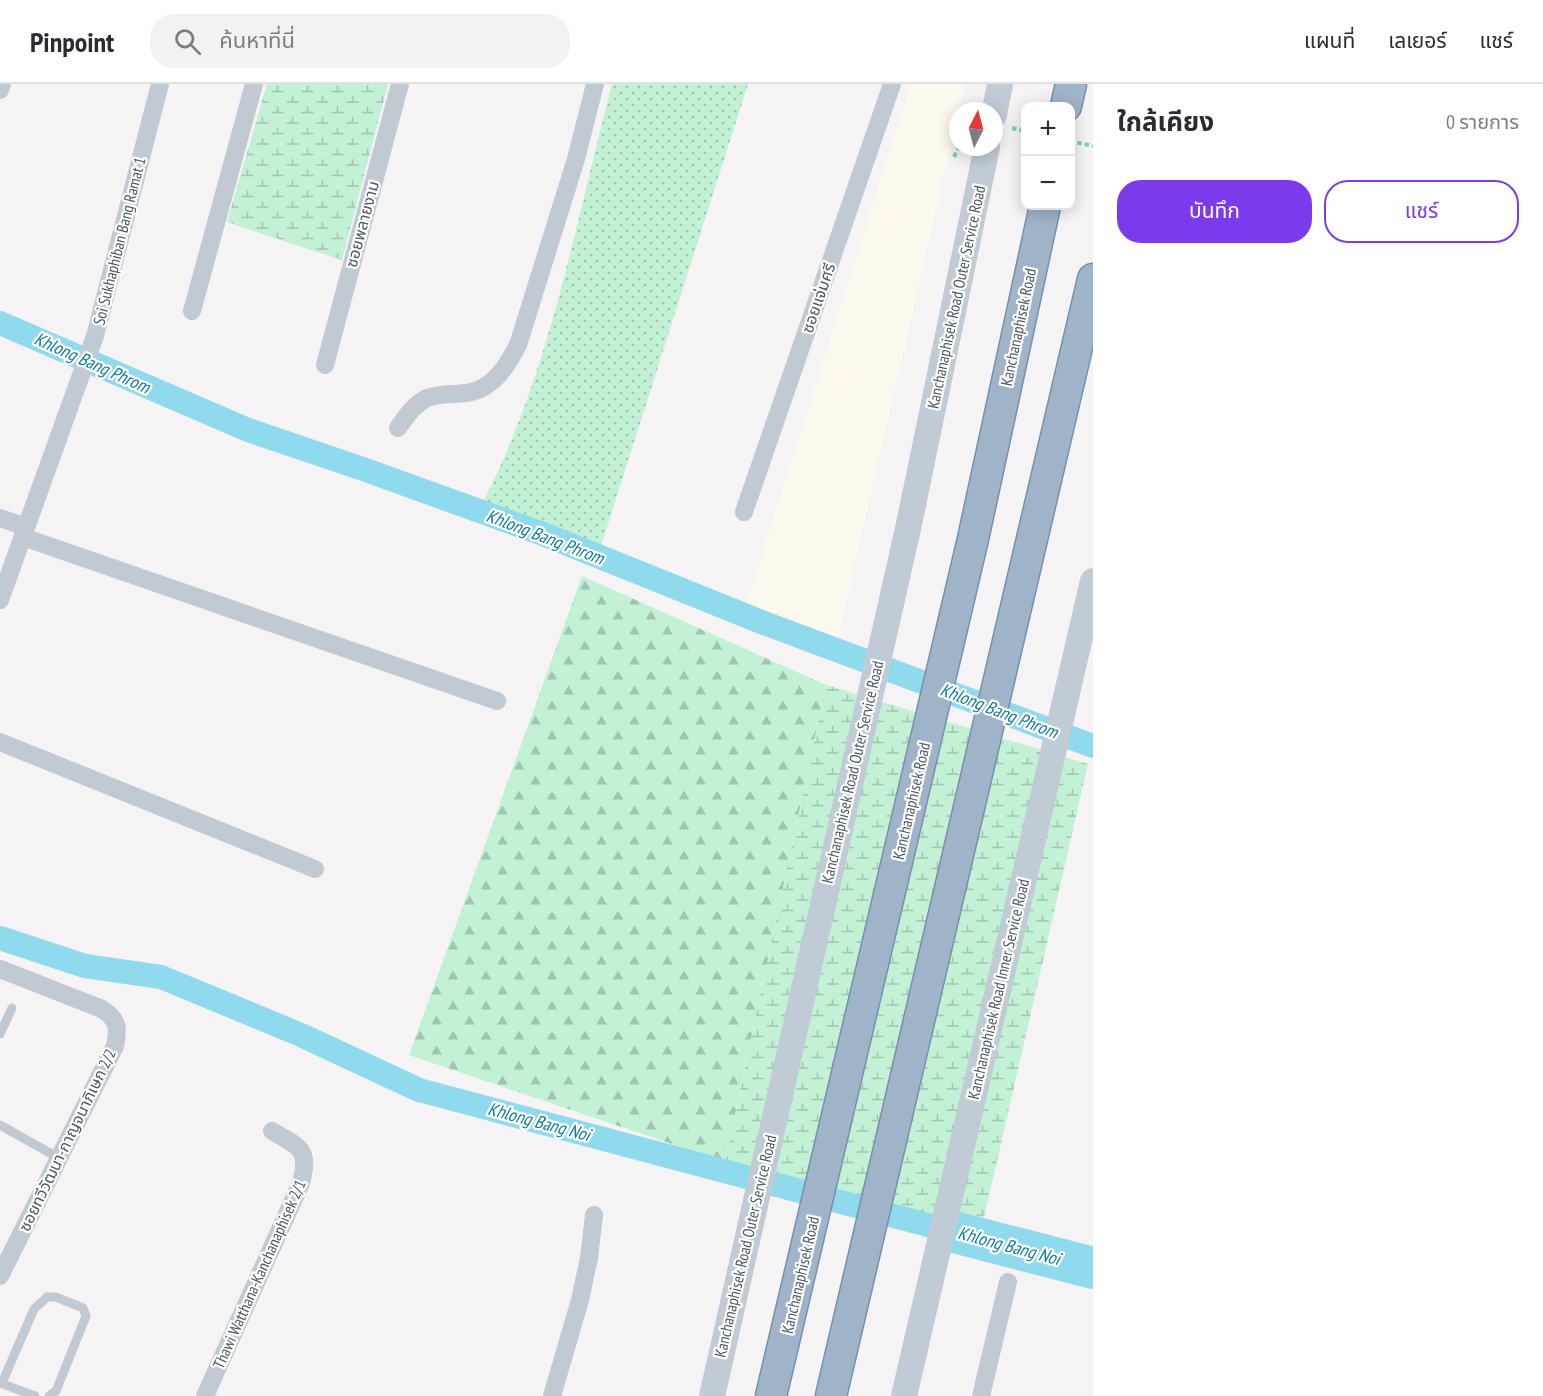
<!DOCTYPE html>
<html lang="th">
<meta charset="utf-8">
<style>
body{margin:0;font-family:"PT Sans Narrow","Noto Sans Thai",sans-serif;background:#f2f2f3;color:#2b2b33}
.controls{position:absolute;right:18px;top:18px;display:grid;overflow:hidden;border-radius:12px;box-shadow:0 3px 15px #0003}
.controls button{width:54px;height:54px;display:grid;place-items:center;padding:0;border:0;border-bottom:2px solid #e1e1e2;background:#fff;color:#2b2b33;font:30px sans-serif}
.compass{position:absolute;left:949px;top:18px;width:54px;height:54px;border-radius:50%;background:#fff;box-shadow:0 3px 15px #0003;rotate:6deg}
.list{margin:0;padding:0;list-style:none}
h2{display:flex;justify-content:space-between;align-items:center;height:78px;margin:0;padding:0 24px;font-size:26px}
h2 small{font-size:20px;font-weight:400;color:#7c7c81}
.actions{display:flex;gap:12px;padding:18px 24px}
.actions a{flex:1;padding:14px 0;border:2px solid #7c3aed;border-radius:24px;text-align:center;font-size:21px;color:#7c3aed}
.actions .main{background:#7c3aed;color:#fff}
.icon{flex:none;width:33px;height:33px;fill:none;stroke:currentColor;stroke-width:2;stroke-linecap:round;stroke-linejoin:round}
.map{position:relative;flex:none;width:1093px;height:1312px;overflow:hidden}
header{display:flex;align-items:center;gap:36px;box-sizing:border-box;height:84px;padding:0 30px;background:#fff;border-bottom:2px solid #e1e1e2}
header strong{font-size:28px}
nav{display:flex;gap:33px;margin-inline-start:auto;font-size:21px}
.search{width:420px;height:54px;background:#f2f2f3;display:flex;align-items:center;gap:15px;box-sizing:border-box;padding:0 21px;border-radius:24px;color:#7c7c81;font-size:22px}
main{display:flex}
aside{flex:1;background:#fff}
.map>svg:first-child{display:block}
</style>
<header>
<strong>Pinpoint</strong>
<div class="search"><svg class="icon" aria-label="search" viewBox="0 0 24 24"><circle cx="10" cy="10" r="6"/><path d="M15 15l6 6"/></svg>ค้นหาที่นี่</div>
<nav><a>แผนที่</a><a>เลเยอร์</a><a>แชร์</a></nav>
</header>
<main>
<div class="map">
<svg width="1093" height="1312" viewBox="0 0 1093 1312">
<defs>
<pattern id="grass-dots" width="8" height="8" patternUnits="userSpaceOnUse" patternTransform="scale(1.5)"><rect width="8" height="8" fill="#c3f1d5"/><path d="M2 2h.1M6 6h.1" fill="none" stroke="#a0c6b0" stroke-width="1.8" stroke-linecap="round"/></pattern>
<pattern id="forest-firs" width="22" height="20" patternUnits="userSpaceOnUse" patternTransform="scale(1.5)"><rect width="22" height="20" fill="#c3f1d5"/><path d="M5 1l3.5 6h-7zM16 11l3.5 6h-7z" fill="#a0c6b0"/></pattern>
<pattern id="wetland-marsh" width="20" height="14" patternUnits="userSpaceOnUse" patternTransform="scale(1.5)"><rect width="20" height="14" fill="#c3f1d5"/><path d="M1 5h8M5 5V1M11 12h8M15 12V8" fill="none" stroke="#a0c6b0"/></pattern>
</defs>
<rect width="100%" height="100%" fill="#f5f3f3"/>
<path fill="#fdf9ef" d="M911 0H965L838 553 745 524Z"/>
<path fill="url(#grass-dots)" d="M612 0H748L600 465 482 420C550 289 575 141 612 0Z"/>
<path fill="url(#forest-firs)" d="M582 492 826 601 725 1078 409 971Z"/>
<g fill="url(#wetland-marsh)">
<path d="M267 0H388L342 176 227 138Z"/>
<path d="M826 601 1088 680 981 1147 725 1078Z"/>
</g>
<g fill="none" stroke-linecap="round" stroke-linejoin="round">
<g stroke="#90daee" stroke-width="24">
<path d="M0 239 248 346 363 385 543 450 764 539 1093 662"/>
<path d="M0 854 85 882 161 893 301 951 419 1006 954 1148"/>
</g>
<path stroke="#90daee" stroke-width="42" d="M954 1148 1093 1184"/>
<g stroke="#7690ad" stroke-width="33">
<g id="trunk">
<path d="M1066 22 1071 0"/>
<path d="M771 1312 973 455 1045 122"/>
<path d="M831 1312 1093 195"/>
</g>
</g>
<g stroke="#7ad0a6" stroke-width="4" stroke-dasharray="4.5 3" stroke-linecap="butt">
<path d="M1012 44 1026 47"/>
<path d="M1070 57 1093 62"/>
<path d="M954 73 959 63"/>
</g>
<g stroke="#c1cad2" stroke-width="9">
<path d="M0 950 12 924"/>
<path d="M0 1041 59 1074"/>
<path d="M0 1299 35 1312"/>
<path d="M2 1299 34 1225 47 1213H56L83 1224 86 1232 56 1307 49 1312"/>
</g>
<g stroke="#c1cad2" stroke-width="18">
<path d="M0 6 2 0"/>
<path d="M192 227 254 0"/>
<path d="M325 281 400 0"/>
<path d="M398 344C406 333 414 320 427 314 446 307 470 314 487 301 502 291 509 277 518 261L576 75 595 0"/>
<path d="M744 428 892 0"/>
<path d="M0 434 26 443"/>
<path d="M23 453 497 617"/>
<path d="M0 516 95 252 160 0"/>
<path d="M0 658 315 785"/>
<path d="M0 885 102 925C118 936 119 943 115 962L0 1192"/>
<path d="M205 1312 301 1099C310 1065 300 1063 272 1047"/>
<path d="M552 1312 580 1216 589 1174 594 1131"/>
<path d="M981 1312 1008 1198"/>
</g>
<g stroke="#c1cbd6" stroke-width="26">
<path d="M994 31 1000 0"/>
<path d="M712 1312 909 440 987 63"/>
<path d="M904 1312 1093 497"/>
</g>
<use href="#trunk" stroke="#9fb4c9" stroke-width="30"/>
</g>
<g text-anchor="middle" stroke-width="4.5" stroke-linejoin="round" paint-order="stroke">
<g font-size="16" fill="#4a5661" stroke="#fff">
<text transform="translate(362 140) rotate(-75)" y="6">ซอยพลายงาม</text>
<text transform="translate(119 157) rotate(-76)" y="6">Soi Sukhaphiban Bang Ramat 1</text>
<text transform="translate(956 213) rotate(-78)" y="6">Kanchanaphisek Road Outer Service Road</text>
<text transform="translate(818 214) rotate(-71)" y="6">ซอยแจ่มศรี</text>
<text transform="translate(1018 243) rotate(-78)" y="6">Kanchanaphisek Road</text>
<text transform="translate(852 688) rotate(-77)" y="6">Kanchanaphisek Road Outer Service Road</text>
<text transform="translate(911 717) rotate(-77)" y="6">Kanchanaphisek Road</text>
<text transform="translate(998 905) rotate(-77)" y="6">Kanchanaphisek Road Inner Service Road</text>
<text transform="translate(67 1056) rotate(-64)" y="6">ซอยทวีวัฒนา-กาญจนาภิเษก 2/2</text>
<text transform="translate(745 1162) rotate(-77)" y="6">Kanchanaphisek Road Outer Service Road</text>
<text transform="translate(259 1190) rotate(-66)" y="6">Thawi Watthana-Kanchanaphisek 2/1</text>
<text transform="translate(800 1191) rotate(-77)" y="6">Kanchanaphisek Road</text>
</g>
<g font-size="18" font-style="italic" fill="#0c7c9b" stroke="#fff">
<text transform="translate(92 279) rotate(24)" y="6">Khlong Bang Phrom</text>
<text transform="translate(545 453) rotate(21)" y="6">Khlong Bang Phrom</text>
<text transform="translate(999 627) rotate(21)" y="6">Khlong Bang Phrom</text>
<text transform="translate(539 1038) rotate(15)" y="6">Khlong Bang Noi</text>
<text transform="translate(1009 1162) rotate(15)" y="6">Khlong Bang Noi</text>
</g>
</g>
</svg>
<div class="controls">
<button>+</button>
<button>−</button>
</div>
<svg class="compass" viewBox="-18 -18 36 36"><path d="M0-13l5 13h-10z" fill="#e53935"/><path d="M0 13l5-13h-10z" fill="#7c7c81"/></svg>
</div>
<aside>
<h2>ใกล้เคียง<small>0 รายการ</small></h2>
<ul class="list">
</ul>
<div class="actions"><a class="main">บันทึก</a><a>แชร์</a></div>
</aside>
</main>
